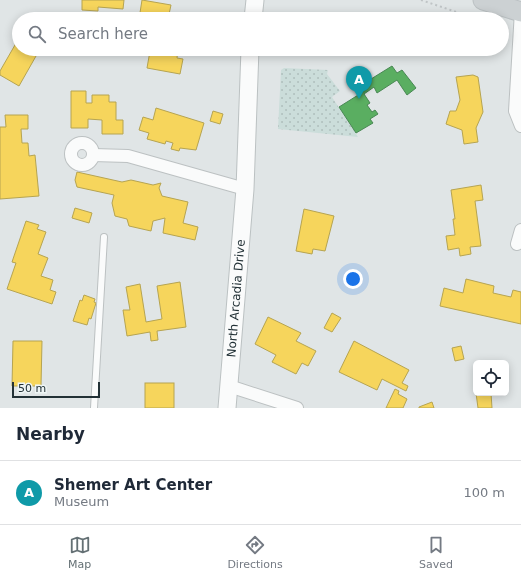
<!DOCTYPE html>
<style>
body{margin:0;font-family:"DejaVu Sans",sans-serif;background:#f2f2f3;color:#1f2937}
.controls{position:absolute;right:12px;bottom:12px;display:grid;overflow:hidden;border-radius:6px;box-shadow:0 2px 10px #0003}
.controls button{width:36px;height:36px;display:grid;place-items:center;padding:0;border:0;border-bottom:1px solid #e0e1e3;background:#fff;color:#1f2937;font:20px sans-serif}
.scale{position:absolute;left:12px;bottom:10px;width:88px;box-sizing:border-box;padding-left:4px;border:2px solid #223136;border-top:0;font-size:11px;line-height:14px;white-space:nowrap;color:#223136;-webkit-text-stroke:3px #eef5f5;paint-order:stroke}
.you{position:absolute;left:353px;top:279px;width:14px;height:14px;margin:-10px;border:3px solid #fff;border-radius:50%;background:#1a73e8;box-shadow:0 0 0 6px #1a73e833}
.badge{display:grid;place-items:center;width:26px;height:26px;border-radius:50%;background:#647074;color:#fff;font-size:13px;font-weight:700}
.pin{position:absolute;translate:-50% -33px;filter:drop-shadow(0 1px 2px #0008)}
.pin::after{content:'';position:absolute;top:21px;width:14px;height:12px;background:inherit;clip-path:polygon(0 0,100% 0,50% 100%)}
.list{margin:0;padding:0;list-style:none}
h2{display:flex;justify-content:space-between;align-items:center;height:52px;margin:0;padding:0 16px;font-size:17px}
h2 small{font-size:13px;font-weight:400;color:#747a83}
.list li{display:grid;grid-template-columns:26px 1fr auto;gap:12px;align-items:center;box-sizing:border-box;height:64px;padding:0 16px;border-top:1px solid #e0e1e3}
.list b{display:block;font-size:15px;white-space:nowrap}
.list p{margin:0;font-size:13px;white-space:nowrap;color:#747a83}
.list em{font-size:13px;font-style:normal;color:#747a83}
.icon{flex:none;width:22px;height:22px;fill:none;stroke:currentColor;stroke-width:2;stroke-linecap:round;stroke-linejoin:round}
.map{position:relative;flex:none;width:521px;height:408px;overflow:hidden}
.search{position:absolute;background:#fff;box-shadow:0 2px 10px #0003;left:12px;right:12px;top:12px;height:44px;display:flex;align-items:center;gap:10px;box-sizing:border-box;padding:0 14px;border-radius:22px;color:#747a83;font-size:15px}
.sheet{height:116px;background:#fff}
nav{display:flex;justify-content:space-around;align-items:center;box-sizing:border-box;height:56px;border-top:1px solid #e0e1e3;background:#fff;font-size:11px;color:#747a83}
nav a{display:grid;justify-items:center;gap:2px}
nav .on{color:#647074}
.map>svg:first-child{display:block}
</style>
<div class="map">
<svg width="521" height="408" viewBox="0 0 521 408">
<defs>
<pattern id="green-dots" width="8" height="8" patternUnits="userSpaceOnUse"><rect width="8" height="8" fill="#cbddda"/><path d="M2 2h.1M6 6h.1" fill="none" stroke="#aebebc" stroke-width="1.8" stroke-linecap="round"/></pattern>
</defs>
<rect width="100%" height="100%" fill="#e0e5e6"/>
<path fill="url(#green-dots)" d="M284 68 328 70 327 74 340 91 332 97 358 137 278 129 281 70Z"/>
<g fill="#f6d55c" stroke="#b6a451">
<path d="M82 0H124L123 9 98 7V11L82 10Z"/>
<path d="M142 0 171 5 168 19H139Z"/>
<path d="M19 38V49H40L19 86 0 75V71Z"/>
<path d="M143 49H178L177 58 183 59 180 74 147 68 150 51Z"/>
<path d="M473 75 478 77 483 112 476 128 478 142 464 144 462 130 446 124 450 111H456L460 100 456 77Z"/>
<path d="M71 91H86V103H92V95H109V102H116V120H123V134H102V120L88 119V128H71Z"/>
<path d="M156 108 204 123 196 150 180 148 179 151 171 149 173 143 166 141 165 144 147 139 149 133 139 130 143 117 153 120Z"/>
<path d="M213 111 223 114 220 124 210 121Z"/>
<path d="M5 115H28V129H21L22 143H28L29 156 35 155 39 196 0 199V127H6Z"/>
<path d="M77 172 122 182 131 180 153 185 161 183 159 188 162 196 188 202 183 223 198 227 195 240 163 233 165 218 153 221 151 231 129 226 127 219 115 216 112 203 114 195 77 187 75 180Z"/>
<path d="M481 185 483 200 475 201 481 246 470 247 471 254 460 256 459 248 448 250 446 236 455 235 453 219H455L451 190Z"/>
<path d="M75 208 92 213 89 223 72 218Z"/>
<path d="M304 209 334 216 325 251 313 249 312 254 296 251Z"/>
<path d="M26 221 39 225 37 229 46 232 38 254 48 258 41 276 53 280 50 290 56 292 52 304 7 289 16 263 12 262Z"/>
<path d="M466 279 494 286 493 293 511 297 513 290 521 292V324L440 306 444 288 463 293Z"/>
<path d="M180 282 186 327 157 331 158 340 151 341 150 332 127 336 123 310H130L126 287 140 284 146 322 162 319 157 286Z"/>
<path d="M84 295 95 299 94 302 96 303 91 319 89 318 87 325 73 321 80 300 82 301Z"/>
<path d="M332 313 341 318 332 332 324 328Z"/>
<path d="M268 317 301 333 296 341 316 351 308 366 302 363 296 374 272 362 276 355 255 344Z"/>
<path d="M13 341H42L41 386H12Z"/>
<path d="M354 341 409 370 402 383 408 386 406 391 382 379 377 390 339 372Z"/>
<path d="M461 346 464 359 455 361 452 348Z"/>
<rect x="145" y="383" width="29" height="25"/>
<path d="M395 389 399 391 398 394 407 399 403 408H386Z"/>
<path d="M476 393H491L492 408H478Z"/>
<path d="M432 402 434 408H419V407Z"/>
</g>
<path fill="#5aae61" stroke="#498854" d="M392 66 397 73 402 70 416 88 407 95 397 80 377 93 374 87 364 94 370 103 367 105 372 112 375 110 378 114 370 119 373 123 356 133 339 107 363 92 361 89 364 87 357 75 364 70 371 79Z"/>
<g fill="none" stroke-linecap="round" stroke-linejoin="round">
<g stroke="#bcc1c2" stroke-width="8">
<path id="lane" d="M94 408 104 237"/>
</g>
<g stroke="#bcc1c2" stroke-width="14">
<g id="street">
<path d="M521 11 515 111 521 126"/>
<circle cx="82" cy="154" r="11"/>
<path d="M93 155 128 156 245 189"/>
<path d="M517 244 521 230"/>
<path d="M229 386 297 408"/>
</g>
</g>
<g stroke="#bbc1c2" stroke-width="19">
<g id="secondary">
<path d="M253 19 255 0"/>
<path id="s1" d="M227 408 245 189 250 49"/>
</g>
</g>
<g stroke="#bbc1c3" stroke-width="21">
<path id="primary" d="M483 0 521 12"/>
</g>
<g stroke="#bfc4c6" stroke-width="2" stroke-dasharray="2 3" stroke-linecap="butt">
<path d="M421 0 477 19"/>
<path d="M502 28 508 29"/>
</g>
<use href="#lane" stroke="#fafbfb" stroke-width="6"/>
<use href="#street" stroke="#fafbfb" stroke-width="12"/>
<use href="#secondary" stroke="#fafbfb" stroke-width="17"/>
<use href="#primary" stroke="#ccd1d3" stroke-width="19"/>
</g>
<g text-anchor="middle" stroke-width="4" stroke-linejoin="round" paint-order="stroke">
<g font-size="12" fill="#223136" stroke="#eef5f5">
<text dy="4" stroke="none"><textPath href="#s1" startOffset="110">North Arcadia Drive</textPath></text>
</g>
</g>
</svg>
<div class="controls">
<button><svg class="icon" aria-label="locate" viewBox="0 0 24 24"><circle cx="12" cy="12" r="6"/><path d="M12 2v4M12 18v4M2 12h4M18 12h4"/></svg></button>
</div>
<div class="scale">50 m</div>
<div class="you"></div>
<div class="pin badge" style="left:359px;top:99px;background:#0f9aa8">A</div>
<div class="search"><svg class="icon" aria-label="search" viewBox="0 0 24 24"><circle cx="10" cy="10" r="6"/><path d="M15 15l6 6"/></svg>Search here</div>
</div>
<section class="sheet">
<h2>Nearby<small></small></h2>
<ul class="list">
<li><span class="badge" style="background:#0f9aa8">A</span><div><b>Shemer Art Center</b><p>Museum</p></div><em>100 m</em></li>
</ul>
</section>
<nav>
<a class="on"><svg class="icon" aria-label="map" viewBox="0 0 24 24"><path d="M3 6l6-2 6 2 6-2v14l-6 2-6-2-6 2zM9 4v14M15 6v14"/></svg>Map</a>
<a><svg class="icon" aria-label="directions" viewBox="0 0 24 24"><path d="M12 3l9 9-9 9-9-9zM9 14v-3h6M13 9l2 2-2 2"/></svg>Directions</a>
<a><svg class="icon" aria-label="saved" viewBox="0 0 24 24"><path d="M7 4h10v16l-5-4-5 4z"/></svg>Saved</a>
</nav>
